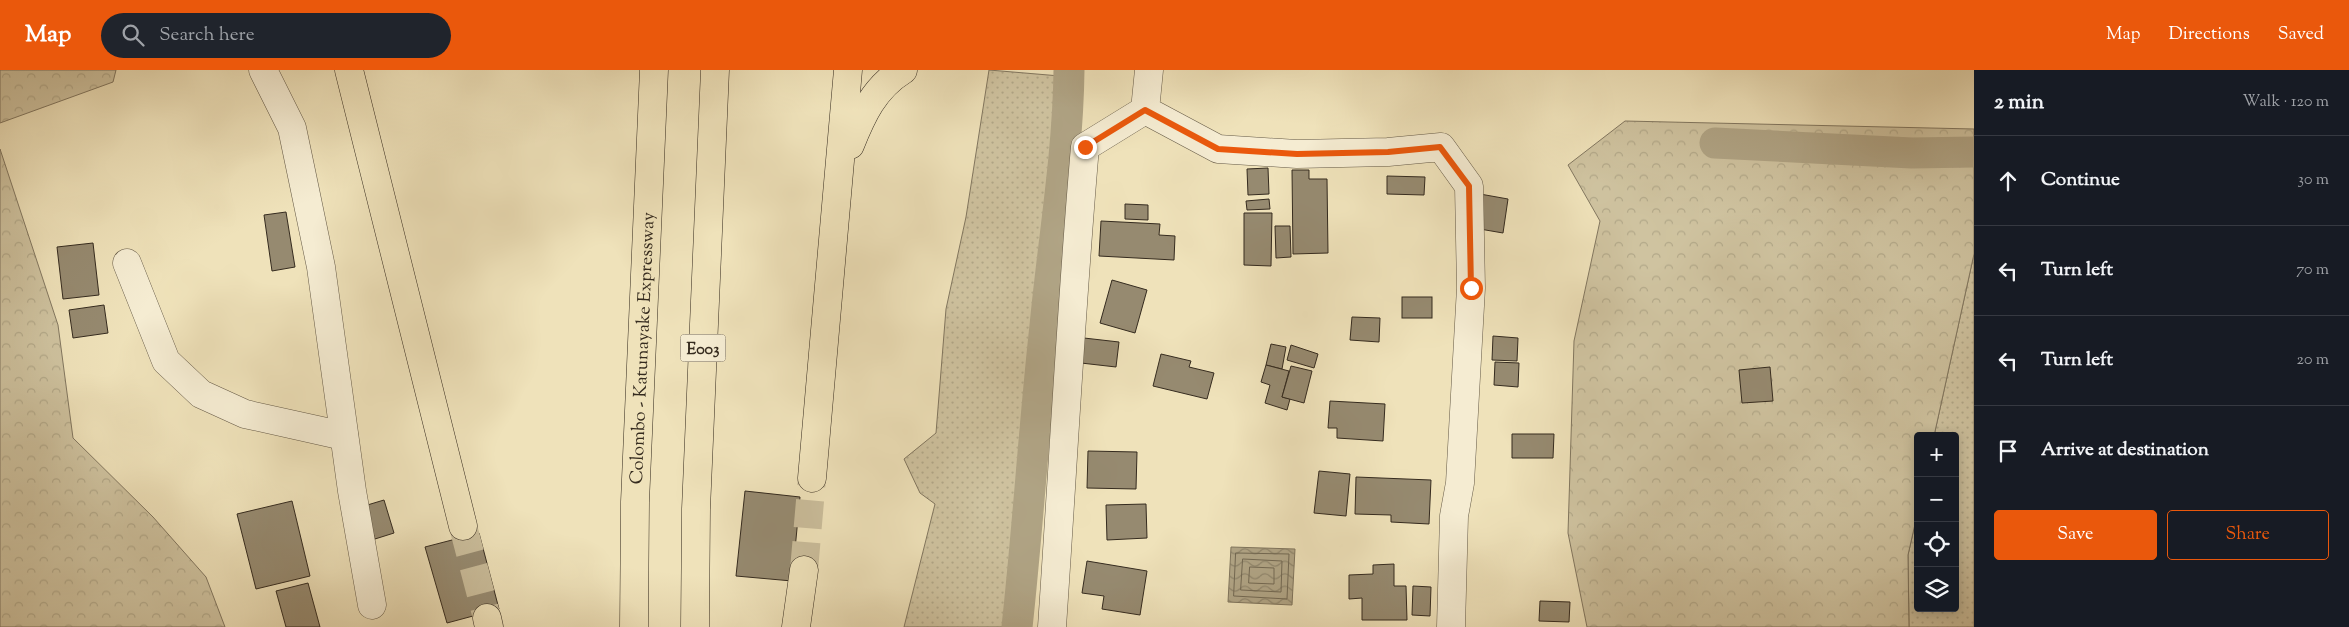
<!DOCTYPE html>
<meta charset="utf-8">
<style>
body{margin:0;font-family:"Sorts Mill Goudy",serif;background:#20242c;color:#f1f3f6}
.controls{position:absolute;right:15px;bottom:15px;display:grid;overflow:hidden;border-radius:5px;box-shadow:0 2px 12px #0003}
.controls button{width:45px;height:45px;display:grid;place-items:center;padding:0;border:0;border-bottom:1px solid #363941;background:#171b24;color:#f1f3f6;font:25px sans-serif}
.stop{position:absolute;width:15px;height:15px;margin:-11px;border:4px solid #ea580c;border-radius:50%;background:#fff}
.stop.end{background:#ea580c;border-color:#fff;box-shadow:0 1px 5px #0008}
.list{margin:0;padding:0;list-style:none}
h2{display:flex;justify-content:space-between;align-items:center;height:65px;margin:0;padding:0 20px;font-size:21px}
h2 small{font-size:16px;font-weight:400;color:#9ea1a6}
.list li{display:grid;grid-template-columns:32px 1fr auto;gap:15px;align-items:center;box-sizing:border-box;height:90px;padding:0 20px;border-top:1px solid #363941}
.list b{display:block;font-size:19px;white-space:nowrap}
.list em{font-size:16px;font-style:normal;color:#9ea1a6}
.actions{display:flex;gap:10px;padding:15px 20px}
.actions a{flex:1;padding:11px 0;border:1px solid #ea580c;border-radius:5px;text-align:center;font-size:18px;color:#ea580c}
.actions .main{background:#ea580c;color:#fff}
.icon{flex:none;width:28px;height:28px;fill:none;stroke:currentColor;stroke-width:2;stroke-linecap:round;stroke-linejoin:round}
.map{position:relative;flex:none;width:1974px;height:557px;overflow:hidden}
header{display:flex;align-items:center;gap:30px;box-sizing:border-box;height:70px;padding:0 25px;background:#ea580c;color:#fff}
header strong{font-size:24px}
nav{display:flex;gap:28px;margin-inline-start:auto;font-size:18px}
.search{width:350px;height:45px;background:#20242c;display:flex;align-items:center;gap:12px;box-sizing:border-box;padding:0 18px;border-radius:28px;color:#9ea1a6;font-size:19px}
main{display:flex}
aside{flex:1;background:#171b24}
.map>svg:first-child{display:block}
</style>
<header>
<strong>Map</strong>
<div class="search"><svg class="icon" aria-label="search" viewBox="0 0 24 24"><circle cx="10" cy="10" r="6"/><path d="M15 15l6 6"/></svg>Search here</div>
<nav><a>Map</a><a>Directions</a><a>Saved</a></nav>
</header>
<main>
<div class="map">
<svg width="1974" height="557" viewBox="0 0 1974 557">
<defs>
<pattern id="grass-dots" width="8" height="8" patternUnits="userSpaceOnUse" patternTransform="scale(1.25)"><rect width="8" height="8" fill="#cfc3a0"/><path d="M2 2h.1M6 6h.1" fill="none" stroke="#b2a889" stroke-width="1.8" stroke-linecap="round"/></pattern>
<pattern id="forest-crowns" width="20" height="18" patternUnits="userSpaceOnUse" patternTransform="scale(1.25)"><rect width="20" height="18" fill="#cfc3a0"/><path d="M2 6a3 3 0 1 1 6 0M12 15a3 3 0 1 1 6 0" fill="none" stroke="#b2a889"/></pattern>
<pattern id="water-waves" width="16" height="10" patternUnits="userSpaceOnUse" patternTransform="scale(1.25)"><rect width="16" height="10" fill="#b0a485"/><path d="M0 5q4-4 8 0t8 0" fill="none" stroke="#90866c"/></pattern>
</defs>
<rect width="100%" height="100%" fill="#efe2ba"/>
<filter id="stains"><feTurbulence type="fractalNoise" baseFrequency=".004" numOctaves="4"/><feColorMatrix values="0 0 0 0 .2 0 0 0 0 .09 0 0 0 0 .02 0 0 0 .5 -.17"/></filter>
<radialGradient id="worn" r=".72"><stop offset=".6" stop-color="#630" stop-opacity="0"/><stop offset="1" stop-color="#630" stop-opacity=".3"/></radialGradient>
<g fill="url(#grass-dots)" stroke="#827760">
<path d="M989 0 1060 6 1026 312 1006 557H904L935 434 920 423 904 389 936 363 946 239 966 147Z"/>
<path d="M1974 184V557H1909L1908 485 1918 441V538H1955V366H1934Z"/>
</g>
<g fill="url(#forest-crowns)" stroke="#827760">
<path d="M0 0H116L113 12 0 53Z"/>
<path d="M1625 51 1974 59V184L1934 366H1918V441L1908 485 1909 557H1587L1568 463 1574 271 1600 151 1568 95Z"/>
<path d="M0 79 58 255 73 368 153 447 206 507 225 557H0Z"/>
</g>
<path fill="url(#water-waves)" stroke="#7f745c" d="M1231 477 1295 479 1292 535 1228 532Z"/>
<g fill="none" stroke-linecap="round" stroke-linejoin="round">
<g stroke="#726852" stroke-width="1">
<path d="M1236 483 1289 484 1287 529 1234 526Z"/>
<path d="M1243 489 1282 491 1281 522 1241 520Z"/>
<path d="M1250 497 1274 498V514L1249 513Z"/>
</g>
<g stroke="#b0a485" stroke-width="31">
<path d="M1715 73 1912 83 1974 82"/>
<path d="M1017 557C1028 457 1034 356 1045 256 1053 171 1068 86 1069 0"/>
</g>
</g>
<g fill="#968a70" stroke="#352b1f">
<path d="M1268 98 1269 124 1248 125 1247 99Z"/>
<path d="M1292 100H1309V109H1327L1328 183 1293 184Z"/>
<path d="M1387 106 1425 107 1424 125 1387 124Z"/>
<path d="M1480 124 1508 129 1503 163 1474 158Z"/>
<path d="M1269 129 1270 139 1247 140 1246 131Z"/>
<path d="M1125 134 1148 135V150L1125 149Z"/>
<path d="M286 142 295 197 272 201 264 145Z"/>
<path d="M1244 143H1272L1271 196 1244 195Z"/>
<path d="M1101 151 1160 154 1159 165 1175 166 1174 190 1099 186Z"/>
<path d="M1275 156H1290L1291 187 1276 188Z"/>
<path d="M93 173 99 225 63 229 57 177Z"/>
<path d="M1112 210 1147 220 1135 263 1100 253Z"/>
<rect x="1402" y="227" width="30" height="21"/>
<path d="M104 235 108 263 73 268 69 240Z"/>
<path d="M1352 247 1380 248 1379 272 1350 270Z"/>
<path d="M1493 266 1518 268 1517 291 1492 290Z"/>
<path d="M1084 268 1119 272 1116 297 1081 293Z"/>
<path d="M1271 274 1286 277 1282 299 1266 295Z"/>
<path d="M1291 275 1318 284 1314 298 1287 290Z"/>
<path d="M1161 284 1191 291 1189 297 1214 303 1207 329 1153 316Z"/>
<path d="M1495 292 1519 293 1518 317 1494 315Z"/>
<path d="M1266 295 1289 301 1282 327 1290 329 1287 340 1265 333 1270 315 1261 312Z"/>
<path d="M1291 296 1312 301 1304 333 1282 327Z"/>
<path d="M1770 297 1773 331 1742 333 1739 300Z"/>
<path d="M1330 331 1385 334 1383 371 1337 368V358H1328Z"/>
<path d="M1512 364H1554L1553 388H1512Z"/>
<path d="M1088 381 1137 382 1136 419 1087 418Z"/>
<path d="M1319 401 1350 404 1346 446 1314 443Z"/>
<path d="M1356 407 1431 410 1429 454 1391 452V445L1355 444Z"/>
<path d="M745 421 800 427 792 511 736 506Z"/>
<path d="M384 430 394 463 375 469 364 436Z"/>
<path d="M292 431 310 506 256 519 237 444Z"/>
<path d="M1146 434 1147 468 1107 470 1106 435Z"/>
<path d="M479 463 499 539 447 553 425 477Z"/>
<path d="M1087 491 1147 501 1140 545 1102 539 1104 526 1082 523Z"/>
<path d="M1394 494V516H1406L1407 550H1362V528L1349 529V505L1373 504V495Z"/>
<path d="M308 513 320 557H286L276 521Z"/>
<path d="M1413 516 1431 517 1430 546 1412 545Z"/>
<path d="M1540 531 1570 532 1569 552 1539 551Z"/>
</g>
<g fill="none" stroke-linecap="round" stroke-linejoin="round">
<g stroke="#cabd9b" stroke-width="28" stroke-dasharray="28 14" stroke-linecap="butt">
<path d="M463 456 487 548"/>
<path d="M804 500 812 408"/>
</g>
<g stroke="#645946" stroke-width="29">
<g id="minor">
<path d="M263 0 292 58 305 120 321 197 352 421 372 535"/>
<path d="M1149 0 1145 40 1218 79 1297 84 1388 82 1441 77 1469 116 1471 218 1460 413 1454 446 1451 557"/>
<path d="M127 193 166 291 201 324 245 344 344 366"/>
<path d="M1052 557C1063 397 1071 237 1085 77L1145 40"/>
</g>
</g>
<g stroke="#352b1f" stroke-width="29">
<g id="highway">
<path d="M349 0 463 456"/>
<path d="M850 75C862 45 874 18 903 0"/>
<path d="M812 408 848 0"/>
<path d="M487 548 489 557"/>
<path id="s1" d="M634 557 635 432 654 0"/>
<path d="M695 557 696 439 715 0"/>
<path d="M796 557 804 500"/>
</g>
</g>
<use href="#minor" stroke="#f5ecd2" stroke-width="28"/>
<use href="#highway" stroke="#efe2ba" stroke-width="28"/>
</g>
<g fill="none" stroke-linecap="round" stroke-linejoin="round">
<path stroke="#ea580c" stroke-width="6" d="M1085 77 1145 40 1218 79 1297 84 1388 82 1440 77 1469 116 1471 218"/>
</g>
<g text-anchor="middle" stroke-width="5" stroke-linejoin="round" paint-order="stroke">
<rect fill="#f5ecd2" stroke="#6f6555" stroke-width="1" x="680.5" y="264.5" width="45" height="27" rx="4"/>
<g font-size="16" font-weight="bold" fill="#352b1f">
<text x="703" y="284">E003</text>
</g>
<g font-size="18" fill="#352b1f" stroke="#f5ecd2">
<text dy="6" stroke="none"><textPath href="#s1" startOffset="279">Colombo - Katunayake Expressway</textPath></text>
</g>
</g>
<rect width="100%" height="100%" filter="url(#stains)"/>
<rect width="100%" height="100%" fill="url(#worn)"/>
</svg>
<div class="controls">
<button>+</button>
<button>−</button>
<button><svg class="icon" aria-label="locate" viewBox="0 0 24 24"><circle cx="12" cy="12" r="6"/><path d="M12 2v4M12 18v4M2 12h4M18 12h4"/></svg></button>
<button><svg class="icon" aria-label="layers" viewBox="0 0 24 24"><path d="M12 4l9 5-9 5-9-5zM3 14l9 5 9-5"/></svg></button>
</div>
<div class="stop" style="left:1471px;top:218px"></div>
<div class="stop end" style="left:1085px;top:77px"></div>
</div>
<aside>
<h2>2 min<small>Walk · 120 m</small></h2>
<ul class="list">
<li><svg class="icon" aria-label="ahead" viewBox="0 0 24 24"><path d="M12 20V5M6 11l6-6 6 6"/></svg><div><b>Continue</b></div><em>30 m</em></li>
<li><svg class="icon" aria-label="left" viewBox="0 0 24 24"><path d="M17 20v-9H6M10 6l-5 5 5 5"/></svg><div><b>Turn left</b></div><em>70 m</em></li>
<li><svg class="icon" aria-label="left" viewBox="0 0 24 24"><path d="M17 20v-9H6M10 6l-5 5 5 5"/></svg><div><b>Turn left</b></div><em>20 m</em></li>
<li><svg class="icon" aria-label="arrive" viewBox="0 0 24 24"><path d="M6 21V4h12l-3 4 3 4H6"/></svg><div><b>Arrive at destination</b></div></li>
</ul>
<div class="actions"><a class="main">Save</a><a>Share</a></div>
</aside>
</main>
